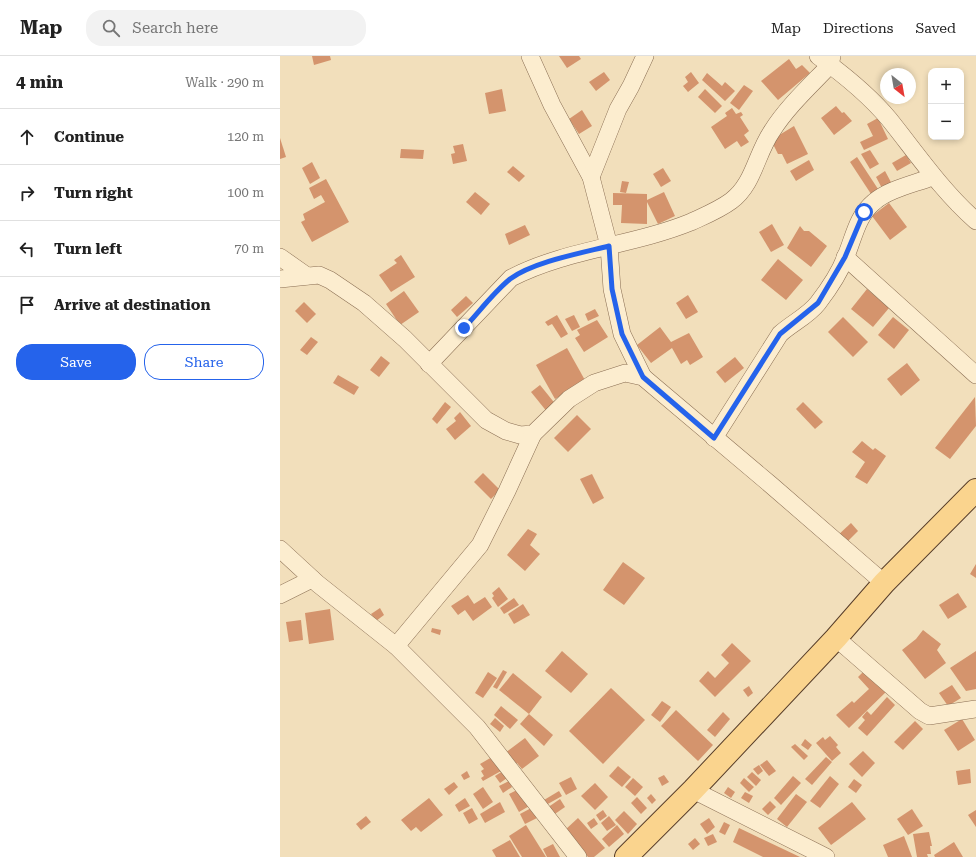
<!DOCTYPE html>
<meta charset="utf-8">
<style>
body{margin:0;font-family:"Roboto Serif",serif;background:#f2f2f2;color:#222}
.controls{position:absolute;right:12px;top:12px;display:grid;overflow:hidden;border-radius:8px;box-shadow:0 2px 6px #0003}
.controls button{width:36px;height:36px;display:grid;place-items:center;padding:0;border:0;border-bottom:1px solid #e0e0e0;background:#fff;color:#222;font:20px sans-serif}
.compass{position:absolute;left:600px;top:12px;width:36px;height:36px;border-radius:50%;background:#fff;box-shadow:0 2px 6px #0003;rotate:149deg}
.stop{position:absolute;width:12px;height:12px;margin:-9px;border:3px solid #2563eb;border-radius:50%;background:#fff}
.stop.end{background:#2563eb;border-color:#fff;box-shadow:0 1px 4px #0008}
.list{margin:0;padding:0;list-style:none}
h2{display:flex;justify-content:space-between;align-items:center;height:52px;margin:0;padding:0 16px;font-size:17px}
h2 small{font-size:13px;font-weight:400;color:#767676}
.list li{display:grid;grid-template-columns:26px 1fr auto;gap:12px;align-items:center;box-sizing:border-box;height:56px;padding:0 16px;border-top:1px solid #e0e0e0}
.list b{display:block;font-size:15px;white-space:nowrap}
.list em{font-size:13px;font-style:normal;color:#767676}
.actions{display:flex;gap:8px;padding:12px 16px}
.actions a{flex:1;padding:9px 0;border:1px solid #2563eb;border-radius:16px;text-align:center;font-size:14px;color:#2563eb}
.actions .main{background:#2563eb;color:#fff}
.icon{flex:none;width:22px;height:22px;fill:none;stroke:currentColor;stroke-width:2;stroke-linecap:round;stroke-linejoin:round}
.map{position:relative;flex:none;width:696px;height:801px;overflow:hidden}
header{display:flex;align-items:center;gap:24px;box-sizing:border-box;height:56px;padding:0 20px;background:#fff;border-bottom:1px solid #e0e0e0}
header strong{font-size:19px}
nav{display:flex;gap:22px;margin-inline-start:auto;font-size:14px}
.search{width:280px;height:36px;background:#f2f2f2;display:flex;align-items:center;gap:10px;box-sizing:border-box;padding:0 14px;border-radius:16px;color:#767676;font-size:15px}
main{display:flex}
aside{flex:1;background:#fff}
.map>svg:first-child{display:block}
</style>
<header>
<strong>Map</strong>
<div class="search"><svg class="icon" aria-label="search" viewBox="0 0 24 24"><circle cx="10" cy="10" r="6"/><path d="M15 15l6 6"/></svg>Search here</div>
<nav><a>Map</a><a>Directions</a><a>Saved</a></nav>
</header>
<main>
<aside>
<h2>4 min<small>Walk · 290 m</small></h2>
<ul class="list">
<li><svg class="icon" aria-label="ahead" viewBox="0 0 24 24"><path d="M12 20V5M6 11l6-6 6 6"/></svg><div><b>Continue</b></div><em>120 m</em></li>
<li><svg class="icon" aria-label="right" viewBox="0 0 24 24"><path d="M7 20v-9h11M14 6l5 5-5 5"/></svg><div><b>Turn right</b></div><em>100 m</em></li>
<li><svg class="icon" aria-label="left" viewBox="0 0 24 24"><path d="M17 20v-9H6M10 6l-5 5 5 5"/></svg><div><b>Turn left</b></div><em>70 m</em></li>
<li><svg class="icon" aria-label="arrive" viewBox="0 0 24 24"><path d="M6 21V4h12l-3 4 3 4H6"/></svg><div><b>Arrive at destination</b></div></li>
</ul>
<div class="actions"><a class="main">Save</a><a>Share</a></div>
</aside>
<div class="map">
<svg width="696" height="801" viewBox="0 0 696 801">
<rect width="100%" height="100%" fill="#f2dfbb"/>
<g fill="#d4946d">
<path d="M32 0H50L51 4 34 9Z"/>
<path d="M279 0H299L301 3 287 12Z"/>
<path d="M509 3 516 13 522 9 530 17 498 44 481 25Z"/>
<path d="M324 16 330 24 316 35 309 26Z"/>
<path d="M411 16 419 27 408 36 403 30 408 26 405 21Z"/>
<path d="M427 17 442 30 445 26 455 35 445 45 422 24Z"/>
<path d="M464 29 473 35 459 54 450 47Z"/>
<path d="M222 33 226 55 209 58 205 37Z"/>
<path d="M425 33 442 50 435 57 418 41Z"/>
<path d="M556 50 562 57 564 56 572 65 554 79 541 62Z"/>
<path d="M452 52 456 58 461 56 463 59 460 61 469 75 464 79 469 86 461 91 457 85 445 93 431 71 447 60 445 57Z"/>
<path d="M302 54 312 70 299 78 289 63Z"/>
<path d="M598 62 608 83 584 94 580 86 593 80 587 68Z"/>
<path d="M514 70 528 98 507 108 502 98H498L491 84Z"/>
<path d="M0 82 6 101 0 103Z"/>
<path d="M183 88 187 105 173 108 171 98 175 97 173 90Z"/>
<path d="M121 93 144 94 143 103 120 102Z"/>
<path d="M590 94 599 108 590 113 581 98Z"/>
<path d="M626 99 631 107 617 115 612 107Z"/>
<path d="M577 101 600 136 593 141 570 106Z"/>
<path d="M529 104 534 114 516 125 510 115Z"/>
<path d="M32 106 40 122 30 128 22 112Z"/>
<path d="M233 110 245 120 239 126 227 116Z"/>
<path d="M383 112 391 125 381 131 373 118Z"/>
<path d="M605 115 613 130 604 136 596 121Z"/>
<path d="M46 123 69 166 32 186 21 166 25 164 23 158 45 146 41 139 34 143 29 132Z"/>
<path d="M342 125 349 126 346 137 340 136Z"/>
<path d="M195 136 210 148 201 159 186 146Z"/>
<path d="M384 136 395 160 378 168 367 146V168L341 167 342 149H333V137L367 138V144Z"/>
<path d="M609 147 627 171 610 184 592 160Z"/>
<path d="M492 168 504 189 491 196 479 176Z"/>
<path d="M245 169 250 179 229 189 225 178Z"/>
<path d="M520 170 524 175H529L547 190 531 211 507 192Z"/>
<path d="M121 199 135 221 111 236 99 219 117 207 114 204Z"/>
<path d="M498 203 523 224 506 244 481 224Z"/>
<path d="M587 233 609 252 593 271 571 253Z"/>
<path d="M124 235 139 256 120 269 106 248Z"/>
<path d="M408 239 418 256 406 263 396 247Z"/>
<path d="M186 240 193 247 177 261 171 254Z"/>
<path d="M24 246 36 258 27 267 15 255Z"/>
<path d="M315 253 319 260 308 265 305 258Z"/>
<path d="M277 259 288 278 281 282 272 268 268 270 265 266Z"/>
<path d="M294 259 300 271 292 275 285 263Z"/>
<path d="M563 261 588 286 573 301 548 276Z"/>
<path d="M613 261 629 274 614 293 598 279Z"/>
<path d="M317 264 328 281 304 296 295 282 300 279 297 274Z"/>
<path d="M380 271 391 286 409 277 423 301 410 309 407 304 401 308 392 292 371 307 357 289Z"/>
<path d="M31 281 38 286 27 299 20 294Z"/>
<path d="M287 292 306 326 275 343 256 309Z"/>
<path d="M101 300 110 307 99 321 90 314Z"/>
<path d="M455 301 464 312 445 327 436 316Z"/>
<path d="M627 307 640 324 621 340 607 323Z"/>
<path d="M58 319 79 331 74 339 53 327Z"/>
<path d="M260 329 277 350 268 357 251 336Z"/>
<path d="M695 341 696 370 670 403 655 392Z"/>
<path d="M165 346 171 351 157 368 152 363Z"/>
<path d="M523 346 543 366 535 373 516 353Z"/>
<path d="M180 356 191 370 175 384 166 373 176 365 174 362Z"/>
<path d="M297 359 311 373 288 396 274 382Z"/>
<path d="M582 385 593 394 595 392 606 400 587 428 575 421 585 406 572 396Z"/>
<path d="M203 417 220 434 211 443 194 426Z"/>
<path d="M312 418 324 442 313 448 300 423Z"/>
<path d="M571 467 578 475 564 489 556 481Z"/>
<path d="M248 473 257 478 250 489 260 498 245 515 227 499Z"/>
<path d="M343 506 365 522 344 549 323 534Z"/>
<path d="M696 508V522L690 518Z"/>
<path d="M219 531 228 543 218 551 212 542 214 540 212 537Z"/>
<path d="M678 537 687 551 668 563 659 549Z"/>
<path d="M188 539 194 548 205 541 212 551 193 565 185 554 178 559 171 550Z"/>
<path d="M234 542 239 549 224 558 220 552Z"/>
<path d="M243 548 250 559 234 568 228 558Z"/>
<path d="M100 552 104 559 96 565 91 558Z"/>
<path d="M50 553 54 584 29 588 25 557Z"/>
<path d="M21 564 23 584 9 586 6 566Z"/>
<path d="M152 572 161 574 160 579 151 576Z"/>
<path d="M643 574 661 588 657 594 666 607 645 623 622 594 636 583Z"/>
<path d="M452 587 471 605 435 641 419 625 428 615 435 622 449 607 441 599Z"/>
<path d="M282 595 308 618 291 637 265 615Z"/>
<path d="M696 595V633L686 635 670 612Z"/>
<path d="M588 611 609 633 569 672 556 659 572 645 574 647 589 633 578 621Z"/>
<path d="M223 614 227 616 217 633 213 631Z"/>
<path d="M208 616 217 622 203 642 195 637Z"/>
<path d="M233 617 262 641 249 658 219 634Z"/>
<path d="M672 629 681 642 668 650 659 637Z"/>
<path d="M469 630 473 637 468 641 463 634Z"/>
<path d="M331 632 365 664 323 708 289 675Z"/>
<path d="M607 641 615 649 587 680 578 672 585 664 582 661 587 655 591 659Z"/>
<path d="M382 645 391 651 380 666 371 659Z"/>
<path d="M221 650 238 664 230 673 214 659Z"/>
<path d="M396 654 433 689 418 705 381 670Z"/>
<path d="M443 656 450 663 435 681 427 674Z"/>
<path d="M249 658 273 679 264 690 240 668Z"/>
<path d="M215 662 224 670 220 676 210 668Z"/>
<path d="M682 663 695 684 678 695 664 674Z"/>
<path d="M635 665 643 673 623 694 614 686Z"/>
<path d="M550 680 558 689 556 691 561 697 552 705 536 687 543 681 545 684Z"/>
<path d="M245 682 259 700 242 713 237 707 234 709 225 697Z"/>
<path d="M525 683 532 689 528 694 521 689Z"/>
<path d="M515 688 528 700 524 704 511 691Z"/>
<path d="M583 695 595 707 582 721 569 708Z"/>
<path d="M212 701 221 715 203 725 201 722 204 720 201 715 204 713 200 708Z"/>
<path d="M546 701 552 706 532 729 525 723Z"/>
<path d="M487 704 496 715 489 720 480 709Z"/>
<path d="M479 709 483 715 478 719 473 713Z"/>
<path d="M338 710 351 721 342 731 329 720Z"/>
<path d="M690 713 691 727 678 729 676 715Z"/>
<path d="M187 715 190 721 184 724 181 719Z"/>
<path d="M223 715 227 722 220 727 215 720Z"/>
<path d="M472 716 481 724 476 730 467 721Z"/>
<path d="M384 719 389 726 382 730 378 722Z"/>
<path d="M513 720 521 727 501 749 494 742Z"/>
<path d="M550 720 559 728 540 752 530 745Z"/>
<path d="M291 721 297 733 286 739 279 727Z"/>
<path d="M353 722 363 731 355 740 345 731Z"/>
<path d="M464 722 474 731 469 736 460 727Z"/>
<path d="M574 723 582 729 576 737 568 731Z"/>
<path d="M229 725 232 731 223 737 219 730Z"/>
<path d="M174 726 178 731 169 739 164 733Z"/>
<path d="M315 727 328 741 315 754 301 740Z"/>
<path d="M203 731 213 746 203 753 193 738Z"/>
<path d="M448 731 455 736 451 742 444 737Z"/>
<path d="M241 732 251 749 239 756 229 738Z"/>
<path d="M279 735 282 740 266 749 264 744Z"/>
<path d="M465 736 473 740 469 747 461 742Z"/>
<path d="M371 738 376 744 372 748 367 742Z"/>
<path d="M516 738 527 746 507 771 497 763Z"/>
<path d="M357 741 367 752 361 758 351 747Z"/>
<path d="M149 742 163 759 141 776 136 771 131 775 121 764Z"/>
<path d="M185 742 190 750 179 756 175 749Z"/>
<path d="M280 743 285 751 269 762 264 754Z"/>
<path d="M490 745 496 751 488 759 482 753Z"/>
<path d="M220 746 225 756 205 767 200 758Z"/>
<path d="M572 746 586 763 551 789 538 772Z"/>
<path d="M255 750 261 760 245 768 240 758Z"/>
<path d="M192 752 198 763 189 768 183 757Z"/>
<path d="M632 753 643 770 628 779 617 763Z"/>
<path d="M323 754 327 760 320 765 316 759Z"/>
<path d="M696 754V771L688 759Z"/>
<path d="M344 755 357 768 348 778 335 764Z"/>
<path d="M86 760 91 766 81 774 76 768Z"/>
<path d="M329 760 336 769 327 775 321 767Z"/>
<path d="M298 762 325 792 314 801H308L285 774Z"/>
<path d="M314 762 318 768 311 773 307 767Z"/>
<path d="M429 762 435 771 427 778 420 768Z"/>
<path d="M444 766 450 769 445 779 439 776Z"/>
<path d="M246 769 266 801H242L229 780Z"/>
<path d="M337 769 344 778 329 791 322 783Z"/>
<path d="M459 772 520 801H483L453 786Z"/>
<path d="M649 776 652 790H650L651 798H647L648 801H637L633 778Z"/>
<path d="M433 778 437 786 428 790 424 782Z"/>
<path d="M624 780 632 801H608L603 789Z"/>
<path d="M415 782 420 788 413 794 408 788Z"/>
<path d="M230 784 240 801H216L212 794Z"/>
<path d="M674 786 683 801H655L654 799Z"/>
<path d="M273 788 280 801H267L263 793Z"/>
</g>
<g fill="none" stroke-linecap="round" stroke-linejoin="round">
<g stroke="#8b6f54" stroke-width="18">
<g id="street">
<path d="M250 0 272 49 311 121 329 190 332 233 342 278 363 321"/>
<path d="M538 0C563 18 589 39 609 63 637 98 662 135 696 165"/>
<path d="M311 121 338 53 351 30 365 0"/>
<path d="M0 201 27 220"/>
<path d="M565 201 696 319"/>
<path d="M0 223 39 219 50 224 84 247 125 283 206 364 226 375 240 379 253 378 289 343 314 327 345 317 363 321 491 429 604 527"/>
<path d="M149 308 231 222C287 193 352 190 411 166 424 160 439 154 451 145 474 128 476 98 492 75 507 51 530 30 550 9L552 0"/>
<path d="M434 382 500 278C512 267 528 260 538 247 548 234 560 216 566 200 574 181 577 160 594 146 609 133 634 128 652 121"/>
<path d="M0 493 38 528 116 590 197 671 298 801"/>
<path d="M0 539 32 523"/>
<path d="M556 582 640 655 649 660 696 653"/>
<path d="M116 590 200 489 227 435 253 378"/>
<path d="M413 734 546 801"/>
</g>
</g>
<g stroke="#573d29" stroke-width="24">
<path id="primary" d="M346 801 413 734 556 582 604 527 696 434"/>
</g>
<use href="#street" stroke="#fcedcf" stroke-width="17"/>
<use href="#primary" stroke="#fad48e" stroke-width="22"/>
</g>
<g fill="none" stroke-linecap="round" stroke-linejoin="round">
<path stroke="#2563eb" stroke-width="5" d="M184 272C199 256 213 237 230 223 253 206 301 197 329 190L332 233 342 278 363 321 434 382 500 278 538 247 565 201 584 156"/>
</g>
</svg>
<div class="controls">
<button>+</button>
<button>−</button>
</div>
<svg class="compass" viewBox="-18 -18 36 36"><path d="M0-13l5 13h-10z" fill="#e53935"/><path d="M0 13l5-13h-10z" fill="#767676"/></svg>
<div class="stop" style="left:584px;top:156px"></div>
<div class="stop end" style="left:184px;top:272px"></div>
</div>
</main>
